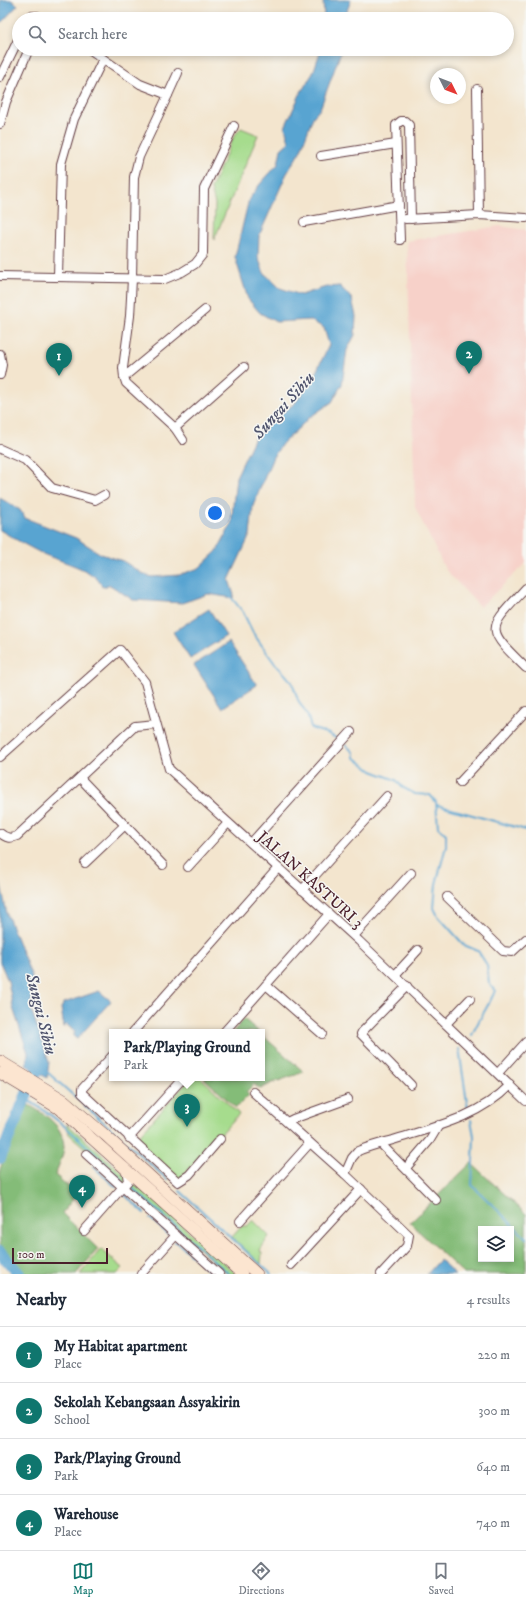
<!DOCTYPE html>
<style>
body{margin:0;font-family:"IM FELL DW Pica",serif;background:#f2f2f3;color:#1f2937}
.controls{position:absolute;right:12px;bottom:12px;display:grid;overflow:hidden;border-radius:0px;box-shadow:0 2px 6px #0003}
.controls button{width:36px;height:36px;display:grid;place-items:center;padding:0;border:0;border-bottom:1px solid #e0e1e3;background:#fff;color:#1f2937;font:20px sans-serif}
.compass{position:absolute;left:430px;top:68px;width:36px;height:36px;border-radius:50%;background:#fff;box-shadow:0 2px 6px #0003;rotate:132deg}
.scale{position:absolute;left:12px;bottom:10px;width:96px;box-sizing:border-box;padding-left:4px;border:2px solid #4a1f2b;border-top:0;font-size:11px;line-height:14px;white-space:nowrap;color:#4a1f2b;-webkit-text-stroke:3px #f6f6f2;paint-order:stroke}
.you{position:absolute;left:215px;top:513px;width:14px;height:14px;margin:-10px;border:3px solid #fff;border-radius:50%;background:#1a73e8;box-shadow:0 0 0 6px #1a73e833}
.badge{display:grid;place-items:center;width:26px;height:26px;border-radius:50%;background:#0f766e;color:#fff;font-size:13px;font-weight:700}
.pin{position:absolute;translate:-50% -33px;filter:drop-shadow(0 1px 2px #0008)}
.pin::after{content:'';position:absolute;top:21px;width:14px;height:12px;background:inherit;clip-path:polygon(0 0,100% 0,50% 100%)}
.popup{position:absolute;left:109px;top:1029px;width:156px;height:52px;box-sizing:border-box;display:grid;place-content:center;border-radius:0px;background:#fff;filter:drop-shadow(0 1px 3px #0005);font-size:13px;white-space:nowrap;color:#747a83}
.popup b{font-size:15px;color:#1f2937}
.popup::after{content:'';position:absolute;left:50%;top:100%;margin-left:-8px;border:8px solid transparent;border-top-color:#fff}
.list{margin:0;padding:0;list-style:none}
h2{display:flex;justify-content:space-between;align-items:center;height:52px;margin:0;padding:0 16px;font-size:17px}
h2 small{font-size:13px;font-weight:400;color:#747a83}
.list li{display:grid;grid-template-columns:26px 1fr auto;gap:12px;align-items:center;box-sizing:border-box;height:56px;padding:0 16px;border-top:1px solid #e0e1e3}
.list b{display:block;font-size:15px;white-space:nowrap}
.list p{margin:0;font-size:13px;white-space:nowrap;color:#747a83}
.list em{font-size:13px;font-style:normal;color:#747a83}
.icon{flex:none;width:22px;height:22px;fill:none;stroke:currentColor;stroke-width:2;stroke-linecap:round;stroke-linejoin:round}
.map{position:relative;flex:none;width:526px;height:1274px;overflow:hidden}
.search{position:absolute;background:#fff;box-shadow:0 2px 6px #0003;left:12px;right:12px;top:12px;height:44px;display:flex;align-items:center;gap:10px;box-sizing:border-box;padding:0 14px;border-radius:22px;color:#747a83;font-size:15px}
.sheet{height:276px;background:#fff}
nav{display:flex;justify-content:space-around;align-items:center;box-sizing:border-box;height:56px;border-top:1px solid #e0e1e3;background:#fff;font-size:11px;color:#747a83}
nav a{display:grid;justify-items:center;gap:2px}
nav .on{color:#0f766e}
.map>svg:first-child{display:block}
</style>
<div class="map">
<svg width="526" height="1274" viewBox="0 0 526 1274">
<rect width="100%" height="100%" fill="#f6f6f2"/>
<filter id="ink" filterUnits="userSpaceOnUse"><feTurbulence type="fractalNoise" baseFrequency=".025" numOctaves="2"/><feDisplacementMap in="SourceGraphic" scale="8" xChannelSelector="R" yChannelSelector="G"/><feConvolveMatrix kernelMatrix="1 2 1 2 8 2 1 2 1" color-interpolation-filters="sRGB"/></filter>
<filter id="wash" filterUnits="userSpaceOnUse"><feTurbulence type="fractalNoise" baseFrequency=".012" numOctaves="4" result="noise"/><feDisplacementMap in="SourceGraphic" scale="16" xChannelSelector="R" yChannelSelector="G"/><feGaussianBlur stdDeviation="0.9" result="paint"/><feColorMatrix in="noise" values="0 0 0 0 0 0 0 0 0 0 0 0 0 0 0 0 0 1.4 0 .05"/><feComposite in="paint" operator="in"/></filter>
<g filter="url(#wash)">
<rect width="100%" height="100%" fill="#f3e5ce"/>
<path fill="#f7d1c9" d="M500 226 526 230V563L480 607 445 569 415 507 407 241Z"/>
<g fill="#a6dc8d" stroke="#787e5c">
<path d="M241 128 258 135 214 240 215 204 211 189 234 136Z"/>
<path d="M191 1078H201L239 1114 179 1180 135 1140Z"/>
<path d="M67 1124 237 1274H227L69 1134Z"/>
<path d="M253 1220 269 1236 260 1250 262 1254 261 1264 232 1237 242 1226H247Z"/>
<path d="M101 1249 123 1268 117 1274H80Z"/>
</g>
<g fill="#84bc78" stroke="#676e52" fill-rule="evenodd">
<path d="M244 1019 259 1032H233Z"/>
<path d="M262 1035 304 1072 272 1083 260 1089 254 1084 246 1092 249 1095 236 1108 204 1078H262Z"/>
<path d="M25 1103C43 1113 64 1124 64 1148 63 1156 58 1167 55 1175L77 1194 62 1213 98 1249 76 1274H23L0 1245V1169Z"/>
<path d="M471 1163 526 1214V1274H464L410 1223ZM481 1229H511V1259H481Z"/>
</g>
<g fill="#58a4d1" stroke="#51627e">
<path d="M0 0H11L18 5 0 24Z"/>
<path d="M323 0H351L344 19H324Z"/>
<path d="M321 49H342L320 109 313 117 301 150 286 175 259 236 258 257 264 273 280 288 301 295 326 287 340 286 352 299 356 316 355 335 347 350 342 384 332 402 310 417 282 444 273 457 253 506 250 535 229 580 234 595 233 598 208 594 182 603 133 600 110 585 102 587C97 569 57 561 41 553 27 546 13 538 0 530V498L20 510 25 518 76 538 101 554 123 561 143 574 152 577 179 575 199 568 217 551 231 525 236 477 257 433 295 403 312 380 329 345 324 328 310 320 276 322 260 313 248 299 235 257 249 199 260 184 278 164 281 149 289 142 285 127 301 92 313 73Z"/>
<path d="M209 609 226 636 190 659 173 632Z"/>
<path d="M229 642 257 685 222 708 194 665Z"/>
<path d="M0 880 7 914 32 977 31 1009 49 1062 47 1078 26 1065 28 1053 13 1008 8 981 0 962Z"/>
<path d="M99 991 111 1001 77 1039 73 1036 75 1032 66 1024 64 1028 61 1008 64 1003Z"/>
<path d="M440 1260 455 1274H427Z"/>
</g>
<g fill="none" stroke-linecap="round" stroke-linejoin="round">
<g stroke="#58a4d1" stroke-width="2">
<path d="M231 597 243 612 253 633 273 661 292 682 298 700 307 714 311 728 329 734 339 740"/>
<path d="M346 745 354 753V757L372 771 396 780 402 787 415 794 430 795 436 802 438 827 446 834V846L436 884 434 908 438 916 464 945 478 951 487 965 489 983 495 991C488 1007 479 1019 472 1035"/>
<path d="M437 805 526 830"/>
<path d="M459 1049 468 1109"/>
<path d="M46 1071 167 1179"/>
<path d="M25 1099C57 1114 96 1156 123 1180"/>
<path d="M471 1120 474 1136 472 1185 526 1238"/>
<path d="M93 1166 116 1187"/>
<path d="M130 1186 229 1274"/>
<path d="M180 1191 271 1274"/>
<path d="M124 1194 144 1213"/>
<path d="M150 1218 168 1234"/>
<path d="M175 1242 176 1241 212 1274"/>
</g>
<g stroke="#58a4d1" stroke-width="12">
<path d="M0 1158 39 1065 37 1056"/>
<path d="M0 1252 19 1274"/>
</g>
</g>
</g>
<g filter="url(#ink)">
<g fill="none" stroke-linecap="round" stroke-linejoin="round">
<g stroke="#633d43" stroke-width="10">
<g id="street">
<path d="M29 19 31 16H37L43 19"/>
<path d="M89 49 140 84 168 95 139 157 134 177 132 279 130 316 123 368 124 377 126 383 175 428 183 440"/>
<path d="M0 77 19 38"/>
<path d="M477 89 479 215"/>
<path d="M168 95 178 73"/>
<path d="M0 124 6 102 29 49"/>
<path d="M321 156 396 144"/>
<path d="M406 219 479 215 526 218"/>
<path d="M304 222 399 205"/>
<path d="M400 240 396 125 401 121H405L409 125 411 219"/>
<path d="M0 276 165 279 182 272 195 264 203 254 204 189 234 126"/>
<path d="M58 276 61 164 74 119 103 59"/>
<path d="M0 354 2 365 0 375"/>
<path d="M124 377 205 310"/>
<path d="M175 428 244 367"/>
<path d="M0 449 25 460 52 488 95 500 104 495"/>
<path d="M526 588C487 630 484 627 526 668"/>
<path d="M0 757 120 650 145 682 169 769 359 941 526 1101"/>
<path d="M80 778 163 865"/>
<path d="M460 782 526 711"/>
<path d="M0 833C6 838 10 839 17 836L135 726 156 724"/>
<path d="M251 843 351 732"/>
<path d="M85 863 125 825"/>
<path d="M188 867 228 823"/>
<path d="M302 890 387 796"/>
<path d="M447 897 503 951 512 952 526 939"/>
<path d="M354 936 411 873"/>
<path d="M395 975 418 950"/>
<path d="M266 985 322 1034"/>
<path d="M407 986 362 1032 361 1034 411 1085"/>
<path d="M446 1024 470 999"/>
<path d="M133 1032 278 868"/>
<path d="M224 1032 329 914"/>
<path d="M112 1056 82 1089V1093L178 1182 189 1175 220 1139"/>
<path d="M498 1073 526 1042"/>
<path d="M253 1092 345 1174 409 1235 407 1246 381 1274"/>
<path d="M287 1122 293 1119 348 1099"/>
<path d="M129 1138 183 1078"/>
<path d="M381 1144 436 1200"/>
<path d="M86 1154 219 1274"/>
<path d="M406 1168 430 1140 439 1125"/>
<path d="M345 1174 352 1158 358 1151C369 1146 382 1143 393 1140 434 1127 479 1117 510 1085"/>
<path d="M240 1221 310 1143"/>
<path d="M84 1231 128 1181 126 1169"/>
<path d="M291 1265 361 1189"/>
<path d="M141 1274 176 1235"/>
</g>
</g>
<g stroke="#633d43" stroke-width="12">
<g id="secondary">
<path d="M0 1061 64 1100 105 1135 257 1274"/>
<path d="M0 1073 58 1108 242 1274"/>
</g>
</g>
<use href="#street" stroke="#fff" stroke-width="8"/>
<use href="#secondary" stroke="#fce5d0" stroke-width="11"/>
</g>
</g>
<g text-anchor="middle" stroke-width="3" stroke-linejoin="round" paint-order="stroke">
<g font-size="16" fill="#4a1f2b" stroke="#f6f6f2">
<text transform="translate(311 879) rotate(42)" y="6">JALAN KASTURI 3</text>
</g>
<g font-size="17" font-style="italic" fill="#50546d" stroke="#f6f6f2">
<text transform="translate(283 405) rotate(-48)" y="6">Sungai Sibiu</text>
<text transform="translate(42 1014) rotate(76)" y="6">Sungai Sibiu</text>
</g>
</g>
</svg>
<div class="controls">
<button><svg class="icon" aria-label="layers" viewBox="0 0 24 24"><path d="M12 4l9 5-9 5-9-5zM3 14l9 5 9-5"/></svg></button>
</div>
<svg class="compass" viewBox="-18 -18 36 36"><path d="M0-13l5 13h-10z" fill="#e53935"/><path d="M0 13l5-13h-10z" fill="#747a83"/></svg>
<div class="scale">100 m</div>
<div class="you"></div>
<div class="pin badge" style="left:59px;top:376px">1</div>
<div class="pin badge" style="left:469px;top:374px">2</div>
<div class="pin badge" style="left:187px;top:1127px">3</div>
<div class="popup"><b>Park/Playing Ground</b>Park</div>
<div class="pin badge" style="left:82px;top:1208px">4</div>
<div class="search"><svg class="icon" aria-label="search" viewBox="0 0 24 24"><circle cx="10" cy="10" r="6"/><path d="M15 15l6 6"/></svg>Search here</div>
</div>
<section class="sheet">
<h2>Nearby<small>4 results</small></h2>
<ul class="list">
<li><span class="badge">1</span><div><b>My Habitat apartment</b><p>Place</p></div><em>220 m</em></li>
<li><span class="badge">2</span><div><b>Sekolah Kebangsaan Assyakirin</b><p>School</p></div><em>300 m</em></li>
<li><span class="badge">3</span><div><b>Park/Playing Ground</b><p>Park</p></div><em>640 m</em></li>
<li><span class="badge">4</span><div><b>Warehouse</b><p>Place</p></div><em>740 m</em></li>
</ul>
</section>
<nav>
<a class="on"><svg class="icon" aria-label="map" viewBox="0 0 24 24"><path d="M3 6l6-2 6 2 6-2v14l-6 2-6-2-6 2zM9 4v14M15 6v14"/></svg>Map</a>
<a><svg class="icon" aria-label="directions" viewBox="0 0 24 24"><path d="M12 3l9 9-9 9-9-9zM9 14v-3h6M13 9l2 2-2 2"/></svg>Directions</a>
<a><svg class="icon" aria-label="saved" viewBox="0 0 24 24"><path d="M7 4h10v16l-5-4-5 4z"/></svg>Saved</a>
</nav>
